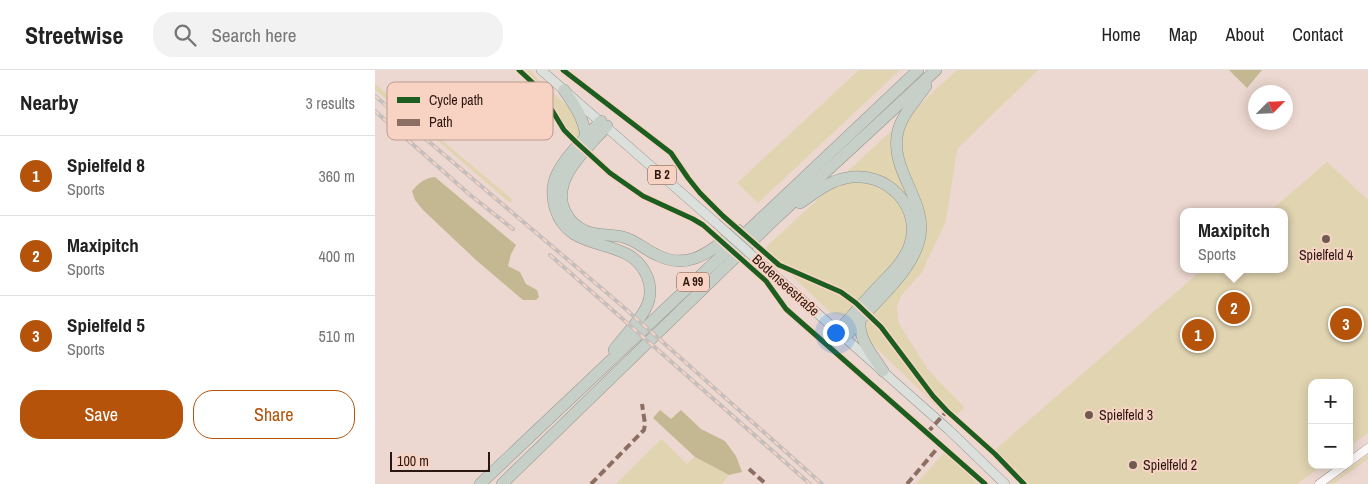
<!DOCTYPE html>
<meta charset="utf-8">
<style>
body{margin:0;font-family:"Archivo Narrow",sans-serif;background:#f2f2f2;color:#222}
.controls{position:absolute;right:15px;bottom:15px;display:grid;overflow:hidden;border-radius:10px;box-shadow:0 2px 12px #0003}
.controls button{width:45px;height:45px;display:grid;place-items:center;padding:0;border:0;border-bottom:1px solid #e0e0e0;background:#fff;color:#222;font:25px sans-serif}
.compass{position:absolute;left:873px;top:15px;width:45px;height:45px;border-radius:50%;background:#fff;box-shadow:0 2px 12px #0003;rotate:66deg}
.scale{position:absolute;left:15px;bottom:12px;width:100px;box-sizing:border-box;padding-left:5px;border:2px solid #2c170e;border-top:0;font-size:14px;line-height:18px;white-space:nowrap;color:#2c170e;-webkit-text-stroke:4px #f8d3c4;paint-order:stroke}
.you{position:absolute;left:460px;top:262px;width:18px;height:18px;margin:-12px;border:4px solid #fff;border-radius:50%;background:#1a73e8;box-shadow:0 0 0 8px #1a73e833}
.badge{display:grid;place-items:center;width:32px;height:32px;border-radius:50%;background:#b45309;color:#fff;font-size:16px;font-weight:700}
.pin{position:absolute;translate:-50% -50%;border:2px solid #fff;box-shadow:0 1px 5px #0006}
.popup{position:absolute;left:805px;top:138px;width:108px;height:65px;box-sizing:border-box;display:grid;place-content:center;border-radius:10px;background:#fff;filter:drop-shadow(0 1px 4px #0005);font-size:16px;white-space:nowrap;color:#767676}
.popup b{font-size:19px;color:#222}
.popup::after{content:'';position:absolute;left:50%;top:100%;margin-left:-10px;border:10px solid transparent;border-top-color:#fff}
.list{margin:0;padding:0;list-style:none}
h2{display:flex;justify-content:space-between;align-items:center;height:65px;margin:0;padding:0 20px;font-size:21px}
h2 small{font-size:16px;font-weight:400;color:#767676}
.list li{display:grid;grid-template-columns:32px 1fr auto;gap:15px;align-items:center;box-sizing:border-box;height:80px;padding:0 20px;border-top:1px solid #e0e0e0}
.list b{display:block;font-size:19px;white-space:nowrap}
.list p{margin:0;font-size:16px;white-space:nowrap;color:#767676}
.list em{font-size:16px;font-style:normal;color:#767676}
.actions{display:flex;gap:10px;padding:15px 20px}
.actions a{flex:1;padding:11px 0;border:1px solid #b45309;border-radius:20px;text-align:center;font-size:18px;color:#b45309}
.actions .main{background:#b45309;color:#fff}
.icon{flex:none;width:28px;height:28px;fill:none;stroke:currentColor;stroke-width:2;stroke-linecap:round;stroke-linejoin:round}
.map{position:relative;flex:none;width:993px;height:414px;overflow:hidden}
header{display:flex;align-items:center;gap:30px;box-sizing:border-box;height:70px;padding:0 25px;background:#fff;border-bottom:1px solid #e0e0e0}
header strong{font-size:24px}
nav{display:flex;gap:28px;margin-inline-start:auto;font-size:18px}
.search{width:350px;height:45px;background:#f2f2f2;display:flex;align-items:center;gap:12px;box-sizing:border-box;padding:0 18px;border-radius:20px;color:#767676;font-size:19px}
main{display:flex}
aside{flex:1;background:#fff}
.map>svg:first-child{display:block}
</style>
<header>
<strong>Streetwise</strong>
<div class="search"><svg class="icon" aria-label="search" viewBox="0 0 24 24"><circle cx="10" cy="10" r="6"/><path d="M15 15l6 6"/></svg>Search here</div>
<nav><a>Home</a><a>Map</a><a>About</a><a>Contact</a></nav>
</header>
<main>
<aside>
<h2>Nearby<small>3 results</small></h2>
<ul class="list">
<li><span class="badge">1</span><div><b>Spielfeld 8</b><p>Sports</p></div><em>360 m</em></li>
<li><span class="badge">2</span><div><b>Maxipitch</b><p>Sports</p></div><em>400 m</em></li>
<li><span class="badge">3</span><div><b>Spielfeld 5</b><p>Sports</p></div><em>510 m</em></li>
</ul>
<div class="actions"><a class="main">Save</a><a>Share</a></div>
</aside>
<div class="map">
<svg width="993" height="414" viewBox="0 0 993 414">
<rect width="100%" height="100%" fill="#ecd8d0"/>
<g fill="#e0d4b1">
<path d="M145 0H155L166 12 202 45 205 63 202 70 188 55 170 25Z"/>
<path d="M484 0H525L383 133 362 113Z"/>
<path d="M582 0H663L582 79 571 151 547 202 526 226 522 236 524 254 554 301 589 337 577 351 468 246 456 243 389 179Z"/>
<path d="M0 14 138 130 135 133 54 63 0 20Z"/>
<path d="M952 92 993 130V363L974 376V313H937V395H948L922 414H652L621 379 828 199H909V142H894Z"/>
<path d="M286 369 312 394 320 387 354 405 347 414H241Z"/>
<path d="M570 382 603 414H541Z"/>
<path d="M993 385V389L958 414H953Z"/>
</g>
<g fill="#c4b892">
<path d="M854 0H887L872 18Z"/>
<path d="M60 107 141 175 136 184 133 196 145 202 151 214 162 220 164 227 161 230H148L101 190 48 140 40 130 37 121C44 113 49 108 60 107Z"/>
<path d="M285 340 296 349 306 340 326 359 350 371 361 386 367 402 354 405 320 387 278 348Z"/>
</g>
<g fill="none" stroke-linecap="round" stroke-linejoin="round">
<g stroke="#a5928b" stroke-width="9">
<g id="minor">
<path d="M974 392 993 378"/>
<path d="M944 414 970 395"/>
</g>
</g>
<g stroke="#93968c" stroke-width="10">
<g id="major">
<path d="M166 0 341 153"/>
<path d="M389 196 574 360 630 414"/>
</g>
</g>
<g stroke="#93968c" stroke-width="12">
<g id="highway">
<path d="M189 20C199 35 209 48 211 67"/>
<path d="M226 51C211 67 192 84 182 104 177 114 177 127 180 138 194 186 252 164 271 204 275 212 276 221 274 230 270 246 249 266 239 280"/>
<path d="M232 56C213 78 173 111 191 143 195 151 203 158 211 161 223 166 236 164 248 167 261 170 270 180 282 185 316 202 337 179 363 160"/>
<path d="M425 133C440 123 454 111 471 108 511 99 549 138 534 177 528 193 513 206 501 219 488 233 476 247 463 261"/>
<path d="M470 267 485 250"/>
<path d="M508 301C498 285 483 270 485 250 505 227 536 201 544 171 555 132 513 101 523 61 527 45 541 30 551 16"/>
<path d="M105 414 543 0"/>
<path d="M127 414 402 147 561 0"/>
</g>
</g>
<use href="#minor" stroke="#fcf9f8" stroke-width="8"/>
<use href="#major" stroke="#dce0dc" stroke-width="9"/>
<use href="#highway" stroke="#c6cfc8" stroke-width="11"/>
<g stroke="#c4bebc" stroke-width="4">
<g id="rail">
<path d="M0 26 245 234 447 414"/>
<path d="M0 41 94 124 138 159"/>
<path d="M175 185 435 414"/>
</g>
</g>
<use href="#rail" stroke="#f8d3c4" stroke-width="2" stroke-dasharray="5.5" stroke-linecap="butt"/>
<g stroke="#93968c" stroke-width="10" stroke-linecap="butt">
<path id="major-bridge" d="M341 153 389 196"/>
</g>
<use href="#major-bridge" stroke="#dce0dc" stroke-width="9"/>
<g stroke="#8d6e63" stroke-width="4" stroke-dasharray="8 4" stroke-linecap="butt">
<path d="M552 363 572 341"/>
<path d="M374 399 391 414"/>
<path d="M216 414 269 360 270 354 267 334"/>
<path d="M532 414 566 374"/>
</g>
<g stroke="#f8d3c4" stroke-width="8">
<g id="cycleway">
<path d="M144 0 159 14 169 27 189 60 201 72 235 103 268 126 318 149 328 155 391 211 411 239 610 414"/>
<path d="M188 0 296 83 313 108 325 123 348 146 404 195 466 222 481 233 506 257 558 326 572 341 620 384 649 414"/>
</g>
</g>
<use href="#cycleway" stroke="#1b5e20" stroke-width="5"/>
</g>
<g fill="#6f5b52" stroke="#f8d3c4" stroke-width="2">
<circle cx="951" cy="169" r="5"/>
<circle cx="714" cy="345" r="5"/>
<circle cx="758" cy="395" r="5"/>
</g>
<g text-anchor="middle" stroke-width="4" stroke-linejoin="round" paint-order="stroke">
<g fill="#f8d3c4" stroke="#694f45" stroke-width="1">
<rect x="273" y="95.5" width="28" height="19" rx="4"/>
<rect x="302" y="202.5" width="32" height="19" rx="4"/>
</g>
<g font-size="12" font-weight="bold" fill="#2c170e">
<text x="287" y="109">B 2</text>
<text x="318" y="216">A 99</text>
</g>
<g font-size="14" fill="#2c170e" stroke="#f8d3c4" text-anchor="start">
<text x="951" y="190" text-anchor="middle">Spielfeld 4</text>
<text x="724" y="350">Spielfeld 3</text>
<text x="768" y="400">Spielfeld 2</text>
</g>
<g font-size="14" fill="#2c170e" stroke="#f8d3c4">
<text transform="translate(411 215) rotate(42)" y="5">Bodenseestraße</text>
</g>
</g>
<rect x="12" y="12" width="166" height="58" rx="8" fill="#f8d3c4" stroke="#bb9b8d" stroke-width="1"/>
<rect x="22" y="27" width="23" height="6" fill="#1b5e20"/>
<rect x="22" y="49" width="23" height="7" fill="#8d6e63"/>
<g font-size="14" fill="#2c170e">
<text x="54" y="35">Cycle path</text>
<text x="54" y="57">Path</text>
</g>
</svg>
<div class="controls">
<button>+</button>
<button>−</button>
</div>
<svg class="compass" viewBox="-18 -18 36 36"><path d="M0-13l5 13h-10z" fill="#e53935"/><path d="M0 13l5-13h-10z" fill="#767676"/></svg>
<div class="scale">100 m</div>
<div class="you"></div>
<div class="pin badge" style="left:823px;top:265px">1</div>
<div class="pin badge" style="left:859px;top:238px">2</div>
<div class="popup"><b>Maxipitch</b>Sports</div>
<div class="pin badge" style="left:971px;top:254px">3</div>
</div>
</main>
